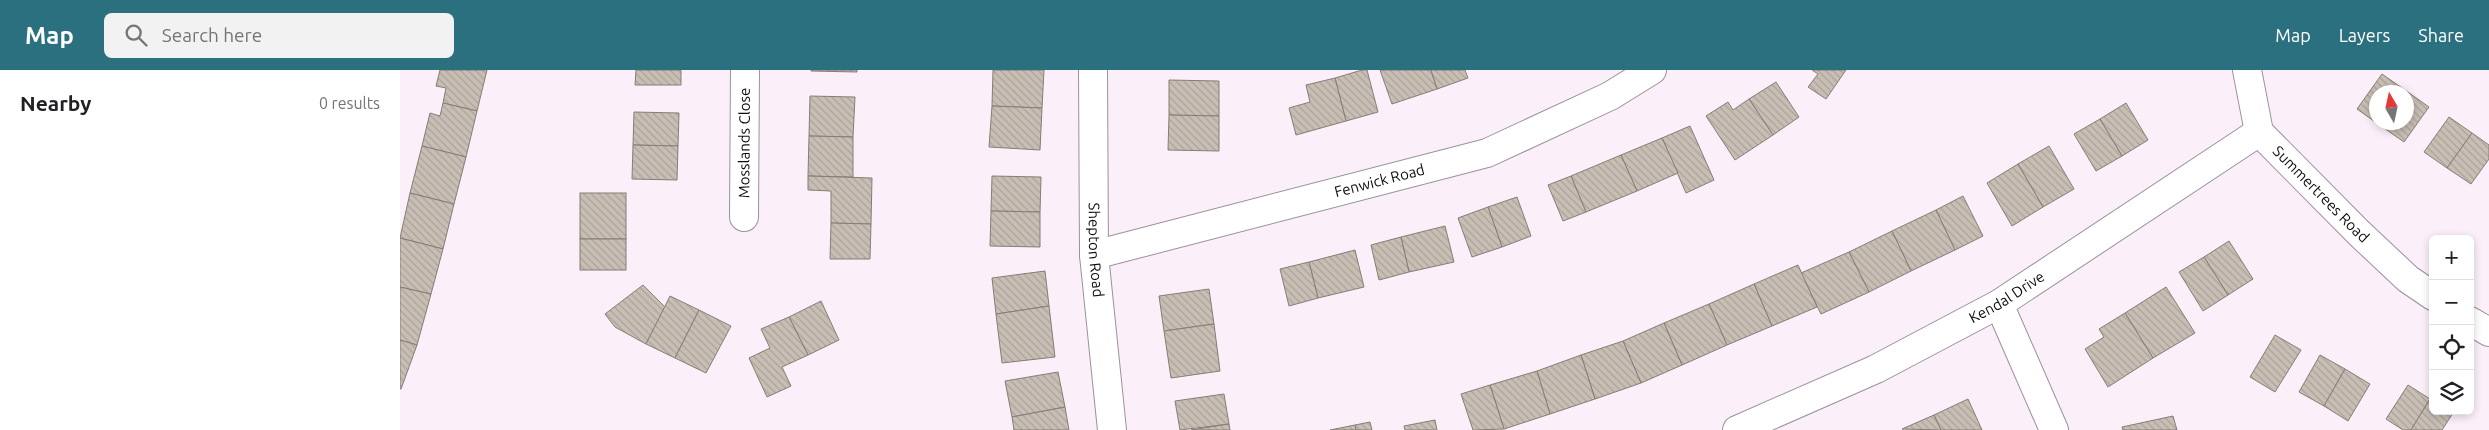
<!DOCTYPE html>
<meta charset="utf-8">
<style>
body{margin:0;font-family:Ubuntu,sans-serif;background:#f2f2f2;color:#202124}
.controls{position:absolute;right:15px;bottom:15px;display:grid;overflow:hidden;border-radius:8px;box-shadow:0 2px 8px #0003}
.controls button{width:45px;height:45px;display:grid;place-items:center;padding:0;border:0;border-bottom:1px solid #e0e0e0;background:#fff;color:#202124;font:25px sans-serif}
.compass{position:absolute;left:1969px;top:15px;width:45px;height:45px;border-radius:50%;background:#fff;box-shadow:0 2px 8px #0003;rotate:351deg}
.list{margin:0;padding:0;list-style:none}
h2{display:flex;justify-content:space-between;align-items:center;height:65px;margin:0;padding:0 20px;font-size:21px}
h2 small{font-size:16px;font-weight:400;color:#757577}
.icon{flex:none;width:28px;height:28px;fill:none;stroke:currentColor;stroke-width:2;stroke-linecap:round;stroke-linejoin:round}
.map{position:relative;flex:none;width:2089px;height:360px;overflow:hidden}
header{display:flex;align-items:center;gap:30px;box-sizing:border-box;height:70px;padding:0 25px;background:#2b707f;color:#fff}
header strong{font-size:24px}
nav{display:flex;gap:28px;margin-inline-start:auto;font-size:18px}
.search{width:350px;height:45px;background:#f2f2f2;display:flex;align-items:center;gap:12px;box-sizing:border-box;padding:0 18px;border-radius:8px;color:#757577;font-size:19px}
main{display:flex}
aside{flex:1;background:#fff}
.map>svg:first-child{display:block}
</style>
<header>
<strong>Map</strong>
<div class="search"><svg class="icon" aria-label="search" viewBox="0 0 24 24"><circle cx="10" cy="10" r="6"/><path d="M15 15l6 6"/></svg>Search here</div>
<nav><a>Map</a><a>Layers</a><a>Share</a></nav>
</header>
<main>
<aside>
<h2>Nearby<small>0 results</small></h2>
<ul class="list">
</ul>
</aside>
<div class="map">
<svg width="2089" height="360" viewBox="0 0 2089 360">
<defs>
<pattern id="building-back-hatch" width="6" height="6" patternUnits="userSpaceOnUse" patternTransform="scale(1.25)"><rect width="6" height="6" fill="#c8beb4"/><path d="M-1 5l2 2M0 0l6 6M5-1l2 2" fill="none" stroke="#aba29a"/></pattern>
</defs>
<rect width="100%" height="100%" fill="#fbf0fa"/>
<g fill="url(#building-back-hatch)" stroke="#877d74">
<path d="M40 0H87L77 41 43 33 46 18 36 16Z"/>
<path d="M236 0H281V15H235Z"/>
<path d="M411 0H457V2L411 1Z"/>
<path d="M593 0H644L642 38 592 36Z"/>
<path d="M962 0H967L978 42 946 51 935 8Z"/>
<path d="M980 0H1031L1037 19 992 34Z"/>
<path d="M1031 0H1065L1068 8 1037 19Z"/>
<path d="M1412 0H1446L1426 29 1408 17 1418 4Z"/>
<path d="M1982 4 2005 20 2004 22H1976V52H1983L1981 56 1957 39Z"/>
<path d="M935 8 946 51 896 65 889 38 910 32 906 15Z"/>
<path d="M769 10 819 11V46L769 45Z"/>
<path d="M1376 12 1399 47 1373 65 1349 29Z"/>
<path d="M2005 20 2029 37 2004 72 1981 56 1983 52H2006Z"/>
<path d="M410 26 455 27 453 67 409 66Z"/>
<path d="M1349 29 1373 65 1335 90 1306 46 1328 32 1333 40Z"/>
<path d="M43 33 77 41 66 87 22 76 30 43 40 46Z"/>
<path d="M1726 33 1748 70 1722 86 1700 49Z"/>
<path d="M592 36 642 38 640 80 589 77Z"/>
<path d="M234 42 279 43 278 76 233 75Z"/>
<path d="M769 45 819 46V81L768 80Z"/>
<path d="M2049 47 2072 63 2047 98 2024 82Z"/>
<path d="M1700 49 1722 86 1696 101 1674 64Z"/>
<path d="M1290 56 1314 110 1286 123 1262 68Z"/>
<path d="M2072 63 2089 75V89L2071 114 2047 98Z"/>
<path d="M409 66 453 67V107L408 106Z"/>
<path d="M1262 68 1278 103 1237 121 1221 85Z"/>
<path d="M233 75 278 76 277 110 232 109Z"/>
<path d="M22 76 66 87 54 134 10 123Z"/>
<path d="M1649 76 1674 119 1643 137 1618 94Z"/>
<path d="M1221 85 1237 121 1186 142 1171 106Z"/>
<path d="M1618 94 1643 137 1612 156 1587 113Z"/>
<path d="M408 106 472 108 471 154 431 153V121L408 120Z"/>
<path d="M592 106 641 107 640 142 591 141Z"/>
<path d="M1171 106 1186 142 1163 151 1148 115Z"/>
<path d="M10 123 54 134 43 179 0 168Z"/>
<rect x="180" y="123" width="46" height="46"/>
<path d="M1563 126 1583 166 1555 180 1536 140Z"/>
<path d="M1117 127 1131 166 1102 177 1088 137Z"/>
<path d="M1088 137 1102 177 1072 187 1058 148Z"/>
<path d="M1536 140 1555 180 1511 201 1492 161Z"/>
<path d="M591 141 640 142V177L590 176Z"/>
<path d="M431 153 471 154 470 189H430Z"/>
<path d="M1045 156 1054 192 1009 202 1001 167Z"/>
<path d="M1492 161 1511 201 1469 222 1449 182Z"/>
<path d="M1001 167 1009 202 979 210 971 175Z"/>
<path d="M0 168 43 179 31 224 0 217Z"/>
<rect x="180" y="169" width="46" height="31"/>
<path d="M1829 171 1853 209 1828 225 1804 187Z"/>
<path d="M955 180 964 217 918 228 909 192Z"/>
<path d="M1449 182 1469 222 1421 244 1401 203Z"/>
<path d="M1804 187 1828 225 1803 241 1779 202Z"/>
<path d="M909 192 918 228 889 236 880 199Z"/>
<path d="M1398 195 1417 237 1372 256 1354 214Z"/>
<path d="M645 201 649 236 596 244 592 208Z"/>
<path d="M1354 214 1372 256 1327 275 1309 234Z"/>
<path d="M243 215 265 237 246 274 215 257 205 244Z"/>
<path d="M0 217 31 224 17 275 0 270Z"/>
<path d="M1766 217 1795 263 1753 288 1725 243Z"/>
<path d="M809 219 814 254 764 261 759 226Z"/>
<path d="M270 226 299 240 275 288 246 274Z"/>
<path d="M421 231 439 270 408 285 389 247Z"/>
<path d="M1309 234 1327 275 1282 295 1264 253Z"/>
<path d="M649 236 655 287 602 293 596 244Z"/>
<path d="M299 240 331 256 306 303 275 288Z"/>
<path d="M1725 243 1753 288 1708 317 1685 279 1704 267 1699 259Z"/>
<path d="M389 247 408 285 382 297 391 316 367 327 349 288 370 278 361 259Z"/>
<path d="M1264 253 1282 295 1241 313 1223 271Z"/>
<path d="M814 254 820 301 771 308 764 261Z"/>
<path d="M1875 265 1901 280 1875 322 1850 307Z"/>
<path d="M0 270 17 275 1 319H0Z"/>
<path d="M1223 271 1241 313 1195 329 1181 285Z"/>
<path d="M1181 285 1195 329 1150 344 1137 301Z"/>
<path d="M1920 285 1945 299 1924 336 1899 322Z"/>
<path d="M1945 299 1970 314 1948 351 1924 336Z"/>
<path d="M1137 301 1150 344 1104 359 1090 315Z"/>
<path d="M658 302 665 337 612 347 605 311Z"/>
<path d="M1090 315 1104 359 1073 360 1061 324Z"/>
<path d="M2008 315 2030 329 2011 360H2003L1986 349Z"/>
<path d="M824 324 829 354 780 360 775 331Z"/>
<path d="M1568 329 1582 360H1541L1534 345Z"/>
<path d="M2030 329 2033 330V341L2053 343 2042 360H2011Z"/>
<path d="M665 337 669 360H614L612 347Z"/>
<path d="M1534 345 1541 360 1502 359Z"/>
<path d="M1773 346 1777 360H1723L1722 357Z"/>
<path d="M1035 350 1037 360H1005L1004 356Z"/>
<path d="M970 352 972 360H956L955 355Z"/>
<path d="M829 354 830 360H791Z"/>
<path d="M955 355 956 360H930Z"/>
</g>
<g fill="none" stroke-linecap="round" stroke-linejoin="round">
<g stroke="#9b919a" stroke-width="30">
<g id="minor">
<path id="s1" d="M693 0 694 185 712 360"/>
<path id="s2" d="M1847 0 1859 62 1959 163 2008 209 2033 226"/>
<path id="s3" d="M344 147 345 0"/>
<path id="s4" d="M694 185 1087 83 1210 26 1252 0"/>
<path d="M1599 234 1654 360"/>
<path d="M2070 251 2089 262"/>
<path id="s5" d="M1337 360 1476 299 1599 234 1859 62"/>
</g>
</g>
<use href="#minor" stroke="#fff" stroke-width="28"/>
</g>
<g text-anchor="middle" stroke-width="4" stroke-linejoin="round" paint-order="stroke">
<g font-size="15" fill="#0e0b0e" stroke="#fbf0fa">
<text dy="5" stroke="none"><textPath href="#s3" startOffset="74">Mosslands Close</textPath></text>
<text dy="5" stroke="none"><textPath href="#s4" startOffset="295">Fenwick Road</textPath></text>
<text dy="5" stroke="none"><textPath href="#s2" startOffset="151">Summertrees Road</textPath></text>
<text dy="5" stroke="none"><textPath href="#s1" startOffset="180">Shepton Road</textPath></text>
<text dy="5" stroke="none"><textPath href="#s5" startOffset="301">Kendal Drive</textPath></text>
</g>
</g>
</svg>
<div class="controls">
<button>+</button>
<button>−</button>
<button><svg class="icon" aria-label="locate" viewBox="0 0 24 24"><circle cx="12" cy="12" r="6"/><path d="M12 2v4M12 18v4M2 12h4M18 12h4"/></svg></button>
<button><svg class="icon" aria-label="layers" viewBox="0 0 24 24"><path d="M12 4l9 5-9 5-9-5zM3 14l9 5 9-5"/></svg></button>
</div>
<svg class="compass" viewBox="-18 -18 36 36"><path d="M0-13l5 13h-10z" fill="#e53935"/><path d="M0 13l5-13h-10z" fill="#757577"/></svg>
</div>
</main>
